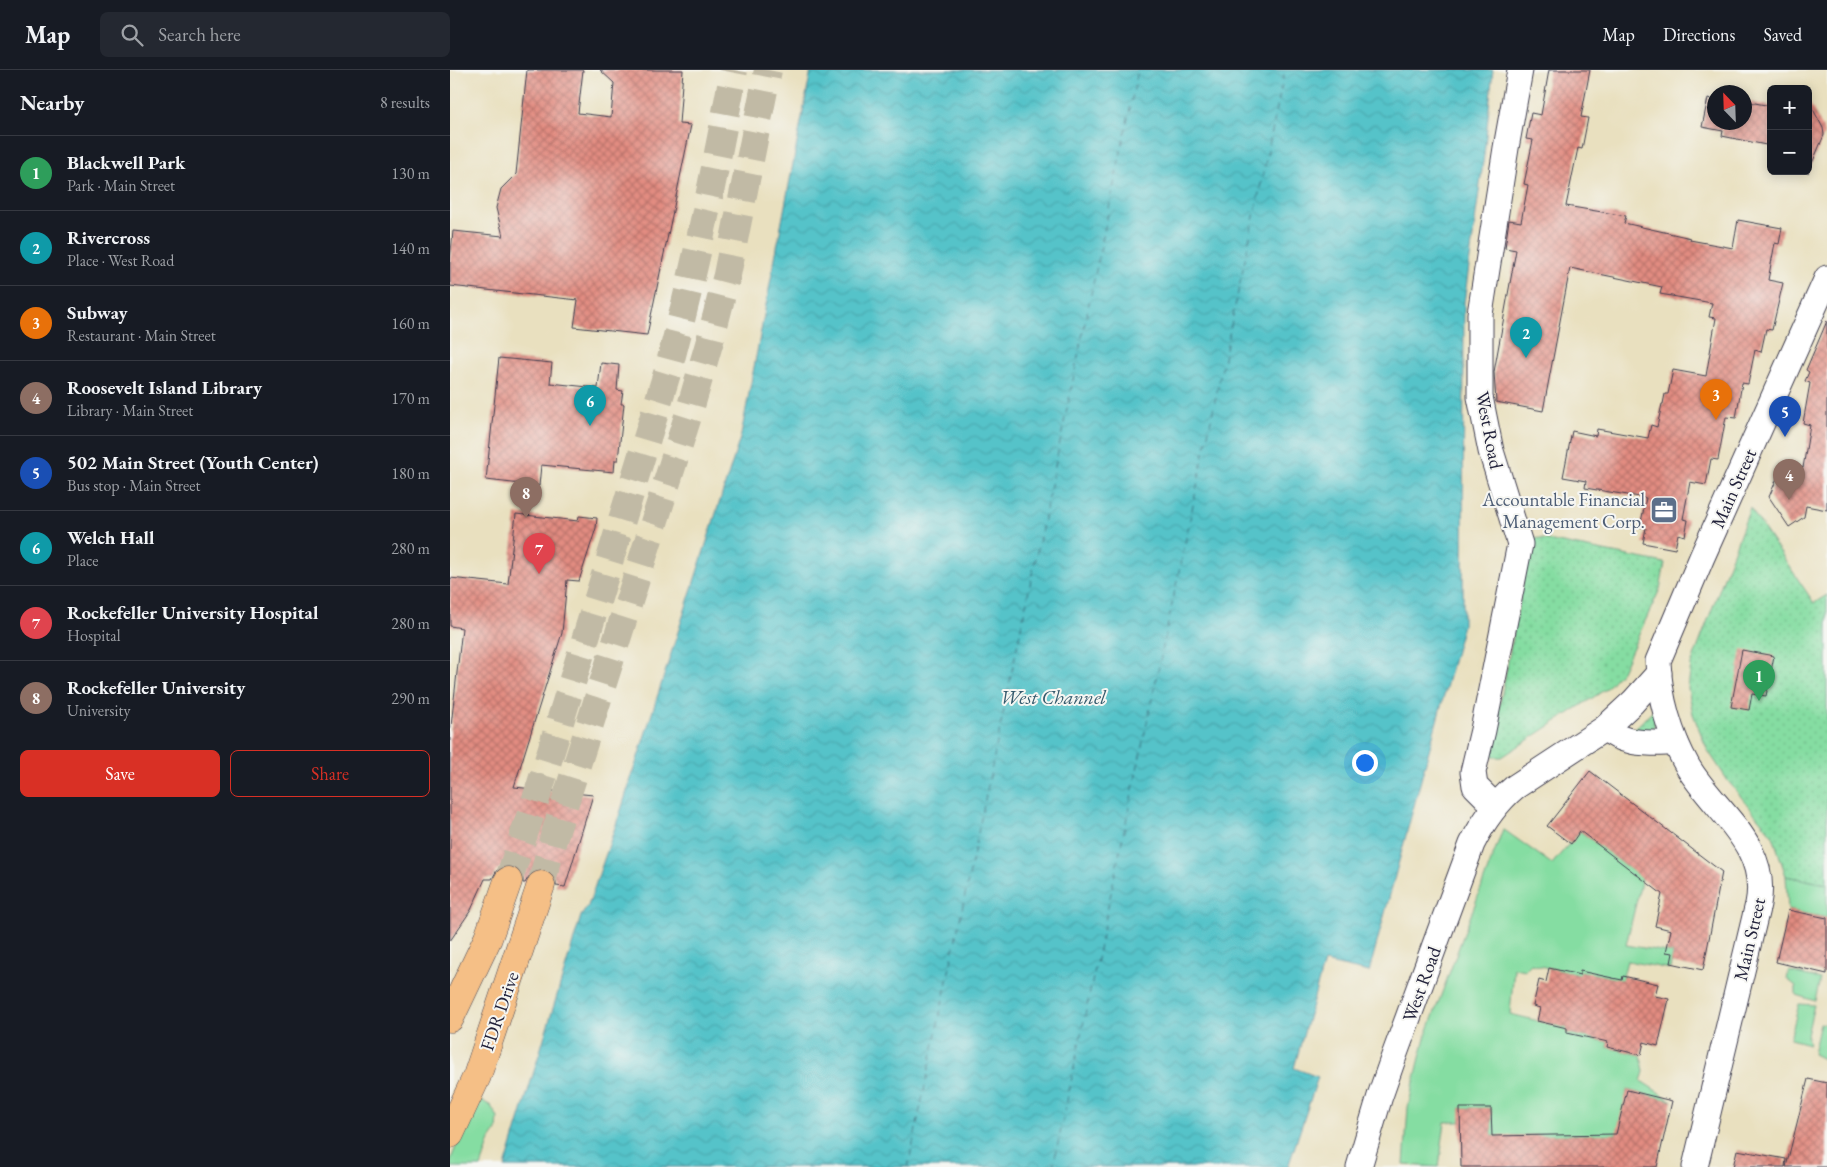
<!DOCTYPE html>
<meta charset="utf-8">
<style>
body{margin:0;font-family:"EB Garamond",serif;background:#242831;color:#f1f3f6}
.controls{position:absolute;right:15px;top:15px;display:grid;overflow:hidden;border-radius:8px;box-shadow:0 2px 12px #0003}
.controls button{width:45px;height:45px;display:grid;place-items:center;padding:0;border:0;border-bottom:1px solid #363941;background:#171b24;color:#f1f3f6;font:25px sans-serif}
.compass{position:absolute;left:1257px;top:15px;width:45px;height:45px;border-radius:50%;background:#171b24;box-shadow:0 2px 12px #0003;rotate:337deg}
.you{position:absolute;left:914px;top:692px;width:18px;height:18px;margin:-12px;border:4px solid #fff;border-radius:50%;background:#1a73e8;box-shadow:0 0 0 8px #1a73e833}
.badge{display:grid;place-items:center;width:32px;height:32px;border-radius:50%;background:#d93025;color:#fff;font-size:16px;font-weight:700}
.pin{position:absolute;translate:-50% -41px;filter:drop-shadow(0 1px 2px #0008)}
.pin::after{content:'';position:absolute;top:26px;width:18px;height:15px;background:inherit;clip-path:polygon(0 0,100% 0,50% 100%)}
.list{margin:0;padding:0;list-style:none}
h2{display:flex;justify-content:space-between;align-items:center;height:65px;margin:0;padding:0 20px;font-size:21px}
h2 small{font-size:16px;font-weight:400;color:#9ea1a6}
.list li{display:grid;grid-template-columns:32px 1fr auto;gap:15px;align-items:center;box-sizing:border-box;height:75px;padding:0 20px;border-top:1px solid #363941}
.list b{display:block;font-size:19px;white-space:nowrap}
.list p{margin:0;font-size:16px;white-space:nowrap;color:#9ea1a6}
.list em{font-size:16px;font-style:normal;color:#9ea1a6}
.actions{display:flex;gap:10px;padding:15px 20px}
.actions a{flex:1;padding:11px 0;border:1px solid #d93025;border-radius:8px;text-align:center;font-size:18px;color:#d93025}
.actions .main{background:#d93025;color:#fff}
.icon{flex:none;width:28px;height:28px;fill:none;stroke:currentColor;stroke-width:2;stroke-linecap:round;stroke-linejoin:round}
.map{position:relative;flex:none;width:1377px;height:1097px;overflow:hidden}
header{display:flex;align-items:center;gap:30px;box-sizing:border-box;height:70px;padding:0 25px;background:#171b24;border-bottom:1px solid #363941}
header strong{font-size:24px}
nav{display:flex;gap:28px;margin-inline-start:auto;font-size:18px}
.search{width:350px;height:45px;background:#242831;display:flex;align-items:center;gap:12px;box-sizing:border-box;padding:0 18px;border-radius:8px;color:#9ea1a6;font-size:19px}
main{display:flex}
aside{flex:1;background:#171b24}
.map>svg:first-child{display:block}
</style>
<header>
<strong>Map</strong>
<div class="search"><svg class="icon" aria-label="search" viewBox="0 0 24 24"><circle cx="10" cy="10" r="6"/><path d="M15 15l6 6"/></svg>Search here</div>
<nav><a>Map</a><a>Directions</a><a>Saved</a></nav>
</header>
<main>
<aside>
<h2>Nearby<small>8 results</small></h2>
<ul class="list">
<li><span class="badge" style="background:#2e9e5b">1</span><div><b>Blackwell Park</b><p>Park · Main Street</p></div><em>130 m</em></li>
<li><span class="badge" style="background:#0f9aa8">2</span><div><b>Rivercross</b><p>Place · West Road</p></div><em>140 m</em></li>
<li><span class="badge" style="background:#e8710a">3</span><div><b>Subway</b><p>Restaurant · Main Street</p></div><em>160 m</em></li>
<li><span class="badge" style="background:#8d6e63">4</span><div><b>Roosevelt Island Library</b><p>Library · Main Street</p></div><em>170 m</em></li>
<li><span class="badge" style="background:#1a4fb4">5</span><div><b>502 Main Street (Youth Center)</b><p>Bus stop · Main Street</p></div><em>180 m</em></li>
<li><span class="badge" style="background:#0f9aa8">6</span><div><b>Welch Hall</b><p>Place</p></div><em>280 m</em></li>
<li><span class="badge" style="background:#e0444e">7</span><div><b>Rockefeller University Hospital</b><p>Hospital</p></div><em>280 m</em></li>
<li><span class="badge" style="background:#8d6e63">8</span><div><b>Rockefeller University</b><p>University</p></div><em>290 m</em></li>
</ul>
<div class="actions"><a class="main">Save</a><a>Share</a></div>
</aside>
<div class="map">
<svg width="1377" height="1097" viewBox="0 0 1377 1097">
<defs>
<pattern id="park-dots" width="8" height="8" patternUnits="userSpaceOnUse" patternTransform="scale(1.25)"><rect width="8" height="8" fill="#85dda2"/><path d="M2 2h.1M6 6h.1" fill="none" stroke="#73bd8c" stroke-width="1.8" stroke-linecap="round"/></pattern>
<pattern id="water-waves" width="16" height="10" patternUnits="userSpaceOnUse" patternTransform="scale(1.25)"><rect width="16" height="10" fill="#55c3c9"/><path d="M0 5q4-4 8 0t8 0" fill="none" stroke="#4aa7ae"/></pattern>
<pattern id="building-cross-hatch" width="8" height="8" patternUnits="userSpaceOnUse" patternTransform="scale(1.25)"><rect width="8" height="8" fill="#e28c81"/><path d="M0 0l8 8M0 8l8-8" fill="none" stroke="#b7726b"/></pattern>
</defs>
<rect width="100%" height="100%" fill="#f6f6f2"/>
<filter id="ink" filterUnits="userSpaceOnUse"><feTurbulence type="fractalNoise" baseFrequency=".02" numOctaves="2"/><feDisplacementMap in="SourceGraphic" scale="10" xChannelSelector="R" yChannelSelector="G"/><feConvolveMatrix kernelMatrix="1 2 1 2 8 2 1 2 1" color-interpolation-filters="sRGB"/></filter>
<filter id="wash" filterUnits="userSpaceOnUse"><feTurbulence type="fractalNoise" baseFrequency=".0096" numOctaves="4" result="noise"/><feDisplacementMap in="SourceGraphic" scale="20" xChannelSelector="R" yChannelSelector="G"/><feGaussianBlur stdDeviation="1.12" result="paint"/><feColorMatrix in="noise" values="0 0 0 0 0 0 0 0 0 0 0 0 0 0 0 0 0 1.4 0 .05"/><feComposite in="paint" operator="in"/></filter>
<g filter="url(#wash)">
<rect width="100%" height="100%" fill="#e9e0bf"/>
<g fill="#85dda2" stroke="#54806e">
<path d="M1053 759 1102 794 1130 761 1192 808 1176 875 1223 883 1220 899 1177 891 1172 910 1131 901 1130 905 1081 894 1075 900 1064 898 1060 944 1117 958V963L1158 972 1157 977 1191 985 1194 1002 1191 1011 1222 1031 1177 1020 1172 1064 1042 1066 1041 1038H1011V1052H995L989 1097 954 1095 958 1037 974 971Z"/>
<path d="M1336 806 1377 814V848L1338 840Z"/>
<path d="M1339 901 1370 909 1365 931 1346 925V916L1337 909Z"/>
<path d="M1349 934 1364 935 1357 965 1359 974 1340 969Z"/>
<path d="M1370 953 1377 954V991L1363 984Z"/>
<path d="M31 1030 41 1036 48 1048 47 1060 40 1070 31 1097H0C0 1082 23 1045 31 1030Z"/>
</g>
<g fill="url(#park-dots)" stroke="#54806e">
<path d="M1300 438 1364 533 1377 525V814L1336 806 1323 766 1278 711 1257 679 1243 644 1238 618 1241 595Z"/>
<path d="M1082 467 1215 493 1210 519 1172 601 1156 619 1052 687H1043L1041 680Z"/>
<path d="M1203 641C1206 650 1206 655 1200 663H1180Z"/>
</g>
<path fill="url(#water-waves)" stroke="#3c7282" d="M361 0H1043L1034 85 1014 233 1013 555 919 902 874 892 844 998 868 1007 838 1097H55L131 846 138 836 171 740 291 365Z"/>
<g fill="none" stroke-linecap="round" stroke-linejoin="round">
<g stroke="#345a6d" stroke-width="1" stroke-dasharray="6 5" stroke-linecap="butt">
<path d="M458 1097 688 0"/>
<path d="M603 1097 835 0"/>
</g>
</g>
<g id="blocks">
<g fill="url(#building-cross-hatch)">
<path d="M77 0H133L128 43 161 47 164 13 150 0H233L229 54 241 55 197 265 124 257 128 230 0 216V192L3 161 53 166 46 138 51 119 66 104Z"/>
<path d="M1099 0H1140L1131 47 1138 48 1132 79 1128 78 1116 136 1176 146 1174 153 1241 168 1240 170 1283 178 1288 150 1332 158 1329 174 1325 173 1318 210 1333 213 1322 260 1316 259 1311 282 1305 280 1298 314 1292 313 1286 348 1276 347 1268 390 1261 389 1256 415 1240 412 1233 449 1238 450 1235 466 1228 464 1225 479 1193 473 1196 458 1190 457 1196 428 1135 418 1136 411 1113 407 1122 361 1146 366 1147 359 1198 368 1201 355 1207 357 1212 334H1213L1215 324H1218L1223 300 1256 306 1266 248 1259 247 1262 233 1210 224 1212 217 1120 198 1093 341 1046 332 1044 302 1066 180 1055 178 1059 150 1071 152 1078 115 1074 114 1083 70 1076 69 1081 43 1091 45Z"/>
<path d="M1258 28 1264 30V52H1294V31L1321 36V76L1272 66 1273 61 1252 57Z"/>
<path d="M1358 30 1373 58 1374 65 1358 103Z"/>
<path d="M1377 251V440L1356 436 1354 447 1339 457 1319 427 1333 394 1353 398 1360 355 1353 353 1360 313 1355 311 1359 302 1356 300Z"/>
<path d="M49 288 102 293 100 313 148 318 151 293 169 295 167 320 173 321 171 334H174L168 390H165L164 402 91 395 89 416 36 410Z"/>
<path d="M66 444 128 451 129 446 147 448 146 458 129 511 117 510 112 563 64 717 143 725 115 817 106 816V811L103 805 95 800H88L81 803 75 813H73V808L69 800 63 796H55L47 800 42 809H35L21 840 0 871V665L12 558 0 556V508L58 514Z"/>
<path d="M1292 580 1324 586 1316 626 1302 624 1299 640 1281 637Z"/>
<path d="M1140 701 1272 802 1253 900 1221 893 1223 883 1216 882 1221 860 1205 856 1212 824 1130 761 1121 774 1097 756Z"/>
<path d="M1338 840 1377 848V904L1326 892Z"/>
<path d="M1099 898 1130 905V901L1172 910 1173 906 1208 914 1205 926 1219 929 1208 976 1194 972 1191 985 1157 977 1158 972 1117 963V958L1087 951 1090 938 1083 936 1089 910 1096 912Z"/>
<path d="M1358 1009 1377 1013V1097H1336Z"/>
<path d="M1177 1020 1222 1031 1207 1097H1011L1010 1038H1041L1042 1066 1166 1064Z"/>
<path d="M1287 1080 1336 1089 1335 1097H1283Z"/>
</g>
</g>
</g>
<g filter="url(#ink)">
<use href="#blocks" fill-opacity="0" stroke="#403e4f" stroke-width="1"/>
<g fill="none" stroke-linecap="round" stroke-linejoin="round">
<g stroke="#c1baa5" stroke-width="28" stroke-dasharray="28 14" stroke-linecap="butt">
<path d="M58 811 89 720 218 300C245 201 265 101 284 0"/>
<path d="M91 815 103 770 239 343 261 267 277 205 318 0"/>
</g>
<g stroke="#403e4f" stroke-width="27">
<g id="minor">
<path d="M1155 658C1174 676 1201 673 1226 673"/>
<path d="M1045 736 1025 716 1023 702 1033 660 1070 474 1041 381 1030 327V244L1056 78 1070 0"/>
<path d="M909 1097 930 1026 944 986 1022 774C1033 752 1046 733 1065 717L1155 658 1183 632 1209 603"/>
<path d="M1245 1097 1308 834C1320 775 1264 741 1238 697 1220 666 1209 626 1208 591L1252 487 1377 208"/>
</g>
</g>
<g stroke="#403e4f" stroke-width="29">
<g id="highway">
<path d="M0 948 38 868 58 811"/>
<path d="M0 1064 27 1006 91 815"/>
</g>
</g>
<use href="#minor" stroke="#fff" stroke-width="25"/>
<use href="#highway" stroke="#f5bf86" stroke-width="28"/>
</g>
</g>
<defs>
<g id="office-square" transform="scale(1.4375)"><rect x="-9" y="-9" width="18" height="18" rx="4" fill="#5c6f8a" stroke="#f6f6f2"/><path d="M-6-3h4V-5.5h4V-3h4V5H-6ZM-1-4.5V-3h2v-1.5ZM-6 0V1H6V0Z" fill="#fff"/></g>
</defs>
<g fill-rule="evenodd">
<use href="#office-square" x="1214" y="440"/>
</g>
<g text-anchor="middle" stroke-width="4" stroke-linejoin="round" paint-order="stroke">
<g font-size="19" fill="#22223b" stroke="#f6f6f2">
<text transform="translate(1040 360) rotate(79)" y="7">West Road</text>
<text transform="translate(1283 418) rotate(-66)" y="7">Main Street</text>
<text transform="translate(1299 869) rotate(-77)" y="7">Main Street</text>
<text transform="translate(971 914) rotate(-70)" y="7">West Road</text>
<text transform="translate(49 941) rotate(-71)" y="7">FDR Drive</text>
</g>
<g font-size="19" fill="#4e5e75" stroke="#f6f6f2" text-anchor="end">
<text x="1195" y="436">Accountable Financial<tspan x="1195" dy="22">Management Corp.</tspan></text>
</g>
<g font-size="20" font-style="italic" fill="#345a6d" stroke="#f6f6f2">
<text x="603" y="634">West Channel</text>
</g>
</g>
</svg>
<div class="controls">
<button>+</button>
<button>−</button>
</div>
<svg class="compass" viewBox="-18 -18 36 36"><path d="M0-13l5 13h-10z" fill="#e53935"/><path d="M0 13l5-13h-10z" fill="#9ea1a6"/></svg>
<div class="you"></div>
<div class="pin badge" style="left:1309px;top:631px;background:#2e9e5b">1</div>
<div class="pin badge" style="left:1076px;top:288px;background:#0f9aa8">2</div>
<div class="pin badge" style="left:1266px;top:350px;background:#e8710a">3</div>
<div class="pin badge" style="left:1339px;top:430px;background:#8d6e63">4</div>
<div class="pin badge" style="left:1335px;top:367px;background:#1a4fb4">5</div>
<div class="pin badge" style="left:140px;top:356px;background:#0f9aa8">6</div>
<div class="pin badge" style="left:89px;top:504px;background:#e0444e">7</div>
<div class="pin badge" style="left:76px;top:448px;background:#8d6e63">8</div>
</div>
</main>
